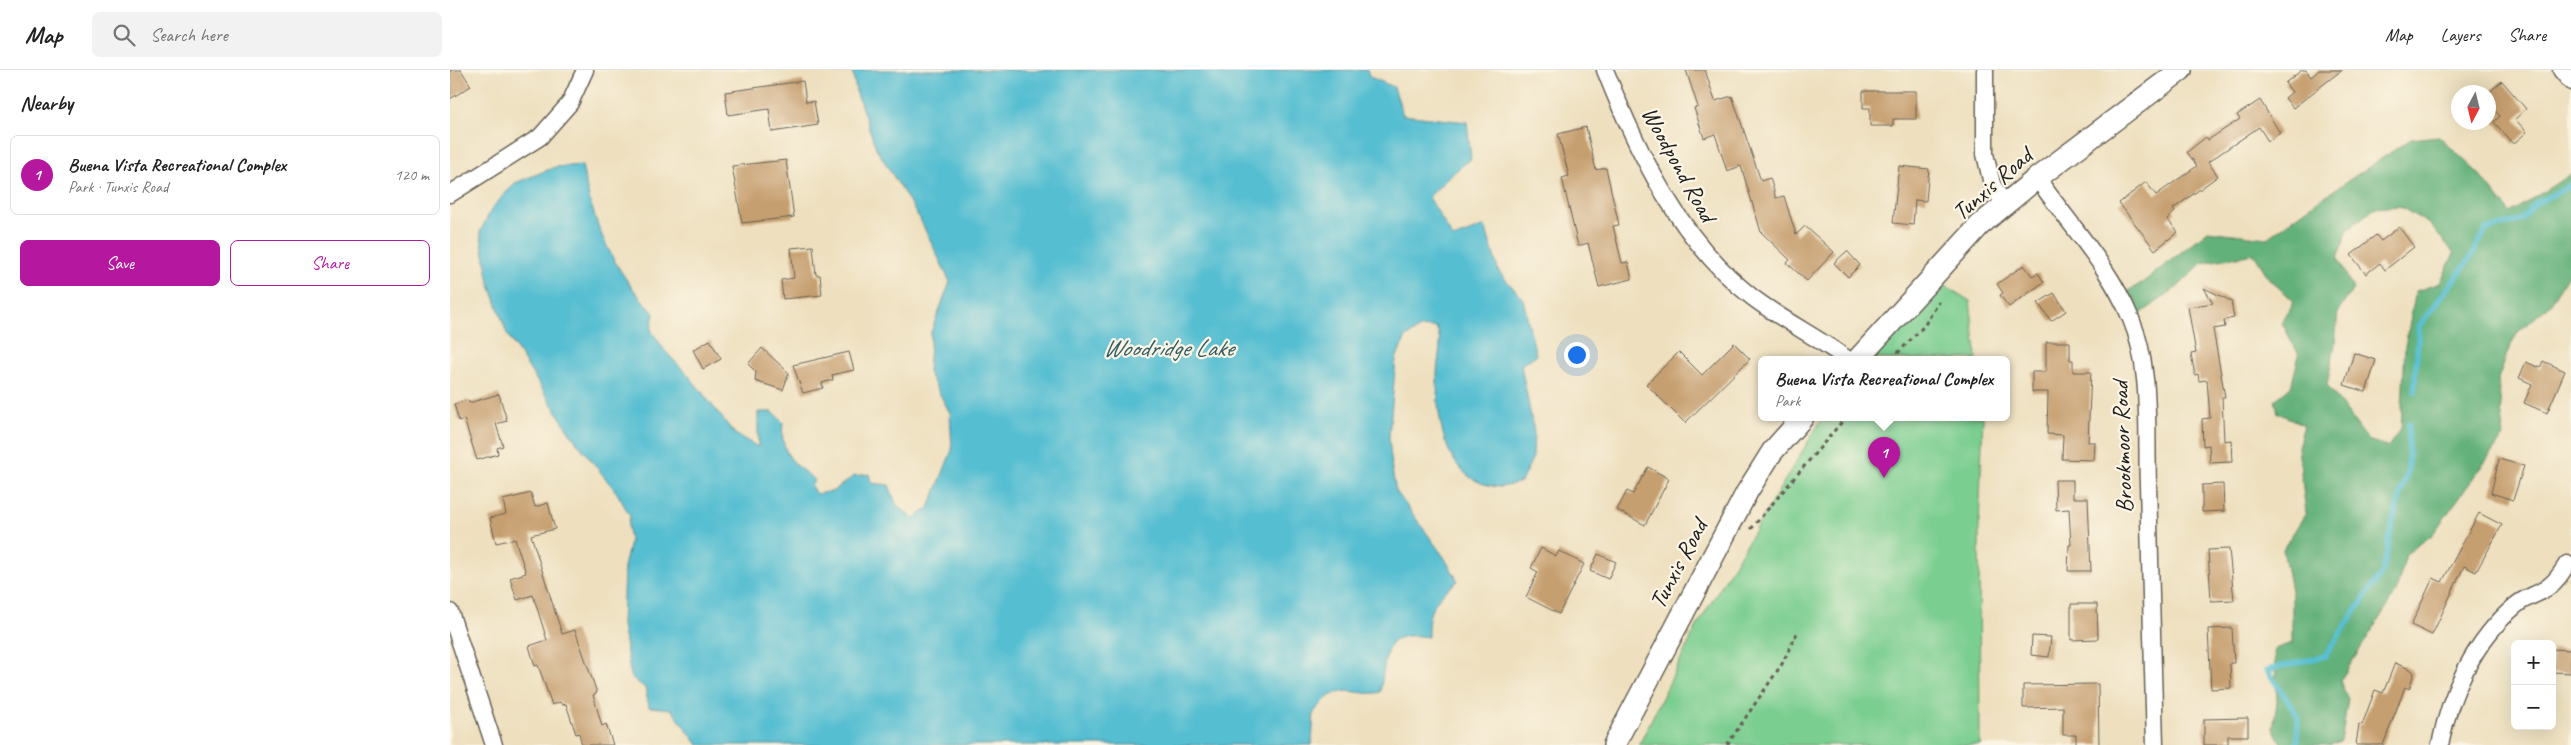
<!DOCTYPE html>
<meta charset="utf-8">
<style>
body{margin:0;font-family:Caveat,sans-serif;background:#f2f2f2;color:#222}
.controls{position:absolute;right:15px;bottom:15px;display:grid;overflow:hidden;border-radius:8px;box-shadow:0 5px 20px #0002}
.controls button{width:45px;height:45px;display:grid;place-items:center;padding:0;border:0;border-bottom:1px solid #e0e0e0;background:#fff;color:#222;font:25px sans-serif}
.compass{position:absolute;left:2001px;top:15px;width:45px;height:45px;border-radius:50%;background:#fff;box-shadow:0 5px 20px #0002;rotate:187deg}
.you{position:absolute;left:1126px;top:284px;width:18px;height:18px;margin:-12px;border:4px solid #fff;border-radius:50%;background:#1a73e8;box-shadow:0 0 0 8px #1a73e833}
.badge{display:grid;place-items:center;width:32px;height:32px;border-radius:50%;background:#b5179e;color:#fff;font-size:16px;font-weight:700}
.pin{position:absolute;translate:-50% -41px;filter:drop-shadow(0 1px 2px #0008)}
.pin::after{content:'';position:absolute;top:26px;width:18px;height:15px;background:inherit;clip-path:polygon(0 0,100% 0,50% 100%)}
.popup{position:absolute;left:1308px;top:286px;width:252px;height:65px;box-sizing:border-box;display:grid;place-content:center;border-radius:8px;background:#fff;filter:drop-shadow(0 1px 4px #0005);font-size:16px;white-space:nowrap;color:#767676}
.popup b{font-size:19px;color:#222}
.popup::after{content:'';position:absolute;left:50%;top:100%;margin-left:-10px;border:10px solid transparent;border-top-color:#fff}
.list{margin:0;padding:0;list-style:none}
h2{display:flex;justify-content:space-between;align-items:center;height:65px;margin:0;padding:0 20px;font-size:21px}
h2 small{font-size:16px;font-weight:400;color:#767676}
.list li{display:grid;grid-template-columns:32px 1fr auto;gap:15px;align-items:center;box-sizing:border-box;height:80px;margin:0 10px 10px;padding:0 10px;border:1px solid #e0e0e0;border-radius:8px}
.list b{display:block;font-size:19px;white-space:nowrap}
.list p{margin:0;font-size:16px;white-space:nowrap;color:#767676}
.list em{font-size:16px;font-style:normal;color:#767676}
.actions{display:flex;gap:10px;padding:15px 20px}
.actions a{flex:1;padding:11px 0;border:1px solid #b5179e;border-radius:8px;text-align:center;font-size:18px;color:#b5179e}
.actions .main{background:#b5179e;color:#fff}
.icon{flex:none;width:28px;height:28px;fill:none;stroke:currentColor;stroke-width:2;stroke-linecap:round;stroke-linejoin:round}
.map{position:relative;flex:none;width:2121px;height:675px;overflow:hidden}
header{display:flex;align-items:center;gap:30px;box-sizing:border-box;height:70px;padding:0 25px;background:#fff;border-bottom:1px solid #e0e0e0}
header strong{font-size:24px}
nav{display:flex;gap:28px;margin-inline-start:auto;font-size:18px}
.search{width:350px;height:45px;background:#f2f2f2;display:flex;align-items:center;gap:12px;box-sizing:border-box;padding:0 18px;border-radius:8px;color:#767676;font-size:19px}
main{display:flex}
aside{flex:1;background:#fff}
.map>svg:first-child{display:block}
</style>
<header>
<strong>Map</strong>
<div class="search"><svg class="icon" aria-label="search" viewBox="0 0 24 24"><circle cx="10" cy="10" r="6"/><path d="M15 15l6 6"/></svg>Search here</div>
<nav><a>Map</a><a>Layers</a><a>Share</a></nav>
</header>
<main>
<aside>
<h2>Nearby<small></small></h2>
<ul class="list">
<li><span class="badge">1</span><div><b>Buena Vista Recreational Complex</b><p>Park · Tunxis Road</p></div><em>120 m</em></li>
</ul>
<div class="actions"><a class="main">Save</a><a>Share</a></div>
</aside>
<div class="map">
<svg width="2121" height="675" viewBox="0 0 2121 675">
<rect width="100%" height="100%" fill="#fcf5e5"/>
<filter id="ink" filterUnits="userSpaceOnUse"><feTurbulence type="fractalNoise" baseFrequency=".02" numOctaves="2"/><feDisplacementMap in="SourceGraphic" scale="10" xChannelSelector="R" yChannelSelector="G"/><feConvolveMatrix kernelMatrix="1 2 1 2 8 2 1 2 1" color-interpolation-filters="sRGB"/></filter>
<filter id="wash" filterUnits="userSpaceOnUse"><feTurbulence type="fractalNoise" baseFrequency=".0096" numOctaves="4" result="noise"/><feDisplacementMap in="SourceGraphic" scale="20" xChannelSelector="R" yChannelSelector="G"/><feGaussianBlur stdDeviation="1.12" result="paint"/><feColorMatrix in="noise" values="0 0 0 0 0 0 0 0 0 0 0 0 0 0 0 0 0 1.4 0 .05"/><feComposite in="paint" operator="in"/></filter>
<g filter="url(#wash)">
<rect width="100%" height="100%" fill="#eee0bf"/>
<g fill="#7ace90" stroke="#4b7556">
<path d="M1489 212 1520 231 1527 289H1422L1473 237Z"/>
<path d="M1373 347H1533L1529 457 1530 675H1189L1247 556Z"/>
</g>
<path fill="#63b17a" stroke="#40664b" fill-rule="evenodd" d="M1989 66 2031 106 2060 143 2121 104V199L2100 235 2068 262 2058 281 2048 309 2054 366 1982 465 1956 484 1946 522 1890 611 1898 629 1891 671 1879 675H1832L1823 658 1827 632 1824 579 1842 573V526L1833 479 1856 443 1848 377 1854 355 1828 343 1825 330 1841 317 1849 285 1832 253 1844 231 1820 210 1804 184 1752 193 1729 216 1682 250 1670 225 1692 213 1758 161 1817 168 1872 128 1961 69ZM1949 136 1979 154 2004 183 1990 213 1966 221 1955 276 1951 358 1938 377 1918 370 1877 315 1885 274 1888 242 1903 219 1888 188 1898 159 1925 138Z"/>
<path fill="#54bed1" stroke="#386d76" d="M402 0H917L920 7 944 17 953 45 1017 52 1021 89 998 107 979 127 1003 168 1035 156 1049 202 1073 229 1086 285 1071 295 1084 362 1083 387 1071 412C1065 413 1056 417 1049 417 993 412 987 350 987 305 987 288 994 273 986 257L970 258 956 267 946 289 939 367 942 400 946 421 994 487 1008 511C986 528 977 538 978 567 930 560 938 584 930 622 915 627 897 616 882 625 875 628 869 637 864 642L862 675H248L221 639 199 637 195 618 181 607 172 555 174 497 180 472 178 456 180 446 167 423 122 366 57 264 39 212 30 162 42 138 65 113 105 97 132 95C143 155 162 199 204 243L201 260 215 281 239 306 285 364 308 377V342H323L333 352C330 383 341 392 365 410L361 416 366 424 383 421 404 406 419 404 421 413 439 415 446 434 463 449 479 438 502 380 500 343 478 302 481 262 500 212 470 149 426 78 406 21Z"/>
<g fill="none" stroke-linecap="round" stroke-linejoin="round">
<g stroke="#54bed1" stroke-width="5.5">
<path d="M1964 322 1969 256 2019 190 2036 160 2071 150 2085 134 2121 115"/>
<path d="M1847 675 1848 646 1817 600 1875 586 1933 501 1943 451 1958 399 1959 354"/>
</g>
</g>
<g id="blocks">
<g fill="#c69f70">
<path d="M0 0H11L21 16 0 29Z"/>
<path d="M1236 0H1255L1265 31 1282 26 1311 111 1320 108 1326 128 1334 126 1346 165 1355 156 1384 182 1357 211 1337 193 1340 190 1311 162 1291 96 1277 101 1265 64 1254 68 1244 38 1248 37Z"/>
<path d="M1852 0H1856L1861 7 1869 0H1892L1843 38 1835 28 1842 22 1835 13Z"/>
<path d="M353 11 356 32 364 31 368 55 322 62 319 39 278 45 275 22Z"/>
<path d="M2052 11 2076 39 2065 49 2077 62 2063 74 2044 52 2050 46 2038 33V23Z"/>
<path d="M1413 21H1466V49H1443V56H1420V38H1413Z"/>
<path d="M1810 30 1830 63 1818 71 1809 57 1758 92 1768 106 1723 139 1725 142 1717 149 1728 162 1705 180 1669 133 1696 112 1706 125 1747 96 1737 82 1756 67 1758 70 1790 49 1787 45Z"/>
<path d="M1136 57 1146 100 1156 98 1169 155 1163 156 1172 193 1178 192 1182 209 1149 217 1138 173 1128 176 1112 108 1119 106 1108 64Z"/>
<path d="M336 90 344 147 292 153 282 96Z"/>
<path d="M1449 96 1479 99 1476 131 1465 130 1463 155 1443 153Z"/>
<path d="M1949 157 1964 177 1935 200 1930 193 1916 204 1901 185 1926 165 1931 171Z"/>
<path d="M363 176 366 205H370L372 225 333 229 331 210 344 208 341 178Z"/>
<path d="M1397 181 1410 195 1398 207 1384 193Z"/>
<path d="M1574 195 1582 206 1588 203 1594 212 1559 237 1550 225 1553 223 1547 214Z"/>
<path d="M1754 218 1781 231 1784 248 1774 250 1775 257 1763 259 1775 327H1772L1774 371 1781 370 1782 392 1760 393 1759 375 1753 376 1752 349 1760 348 1757 310 1749 311 1748 304 1745 305 1741 284 1746 283 1738 237 1763 233Z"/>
<path d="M1604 223 1616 241 1601 251 1588 233Z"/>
<path d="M260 270 271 289 253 299 243 280Z"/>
<path d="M1596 272H1620V290H1623V302H1641L1638 372H1645L1644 390 1612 389 1613 365 1597 364 1598 322H1582V302H1596Z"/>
<path d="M1284 273 1300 289 1235 353 1196 314 1229 282 1252 305Z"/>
<path d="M312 278 339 303 333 320 305 311 306 302 298 294Z"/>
<path d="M399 282 404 300 382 305 383 310 372 313 373 318 353 323 343 295Z"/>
<path d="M1904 283 1926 290 1916 322 1894 315Z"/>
<path d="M2093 291 2115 301 2097 343 2074 333 2082 314 2069 308 2076 292 2090 298Z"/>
<path d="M49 324 57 351 46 354 53 376 47 378 48 384 27 390 14 349 9 351 4 334 18 330 19 333Z"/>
<path d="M2049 389 2074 396 2063 430 2041 423Z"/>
<path d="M1198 397 1219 409 1195 455 1167 440 1177 421 1183 424Z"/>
<path d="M1605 410H1623V428H1638L1641 501H1618L1619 475H1621L1619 439 1606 440Z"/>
<path d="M1773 414 1774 441 1752 442V415Z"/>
<path d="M81 423 85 437 98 433 105 459 81 465 112 564 125 560 147 623 143 625 152 656 156 654 163 675H132L129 663 126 664 116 634 112 635 110 632 102 635 88 595 85 596 79 576 97 570 83 525 67 530 60 508 76 503 65 469 46 473 40 448 56 444 53 430Z"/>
<path d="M2029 443 2052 455 2026 502 2014 496 1982 565 1961 555 1983 508 1992 512Z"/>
<path d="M1091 478 1106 486 1109 481 1134 494 1109 544 1076 527 1088 502 1081 498Z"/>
<path d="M1779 479 1784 530 1761 531 1758 480Z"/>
<path d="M1148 484 1166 492 1158 509 1140 501Z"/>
<path d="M1621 534H1647L1648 569 1621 570Z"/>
<path d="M1782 558 1784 593H1780L1781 618 1761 619 1758 559Z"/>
<path d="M1582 566 1601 567 1599 587 1581 585Z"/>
<path d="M2102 579 2121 580V603L2102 602Z"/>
<path d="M1945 593 1960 599 1964 603 1959 619 1955 617 1933 675H1906L1909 654 1912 655 1925 620 1933 623Z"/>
<path d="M1648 614 1649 675H1626V665H1613V637L1573 638V615Z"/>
<path d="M1798 648V666H1778V675H1754V649Z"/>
</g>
</g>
</g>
<g filter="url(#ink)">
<use href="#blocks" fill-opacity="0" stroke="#666155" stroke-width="1"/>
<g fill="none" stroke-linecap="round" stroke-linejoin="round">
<g stroke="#666155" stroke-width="19">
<g id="minor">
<path d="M1155 0C1188 83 1230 171 1302 227 1332 250 1367 267 1397 289"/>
<path d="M1535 0V84L1542 114 1554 134"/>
<path d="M2111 0 2121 12"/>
<path d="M1587 108C1619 154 1660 197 1681 249 1702 299 1696 361 1698 414 1700 501 1703 588 1705 675"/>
<path d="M0 124 90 67 120 33 135 0"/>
<path d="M0 542 44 675"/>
<path d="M1990 675C2000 623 2024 571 2065 536 2074 527 2088 525 2098 517 2107 511 2112 502 2117 494"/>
</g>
</g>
<g stroke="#666155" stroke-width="24">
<g id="tertiary">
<path d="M1408 289 1530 155 1587 108 1731 0"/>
<path d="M1164 675 1297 422 1322 382 1353 347"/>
</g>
</g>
<g stroke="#666155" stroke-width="3" stroke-dasharray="4 4" stroke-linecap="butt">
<path d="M1442 289 1474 256 1489 232"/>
<path d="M1301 459 1396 347"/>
<path d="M1277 675 1332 594 1348 561"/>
</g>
<use href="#minor" stroke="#fff" stroke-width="16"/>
<use href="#tertiary" stroke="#fff" stroke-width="21"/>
</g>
</g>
<g text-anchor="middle" stroke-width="4.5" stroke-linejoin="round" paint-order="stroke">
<g font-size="24" fill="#1c1c1c" stroke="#fcf5e5">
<text transform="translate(1229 94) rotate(61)" y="8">Woodpond Road</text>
<text transform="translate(1542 114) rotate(-41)" y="8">Tunxis Road</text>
<text transform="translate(1672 377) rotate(-92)" y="8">Brookmoor Road</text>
<text transform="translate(1228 494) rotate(-62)" y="8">Tunxis Road</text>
</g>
<g font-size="25" font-style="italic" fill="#325d64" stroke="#fcf5e5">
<text x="718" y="286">Woodridge Lake</text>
</g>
</g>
</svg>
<div class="controls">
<button>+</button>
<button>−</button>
</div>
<svg class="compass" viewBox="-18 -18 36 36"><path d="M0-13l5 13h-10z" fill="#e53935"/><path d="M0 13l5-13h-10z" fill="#767676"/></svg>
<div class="you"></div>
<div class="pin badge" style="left:1434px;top:408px">1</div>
<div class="popup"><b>Buena Vista Recreational Complex</b>Park</div>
</div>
</main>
